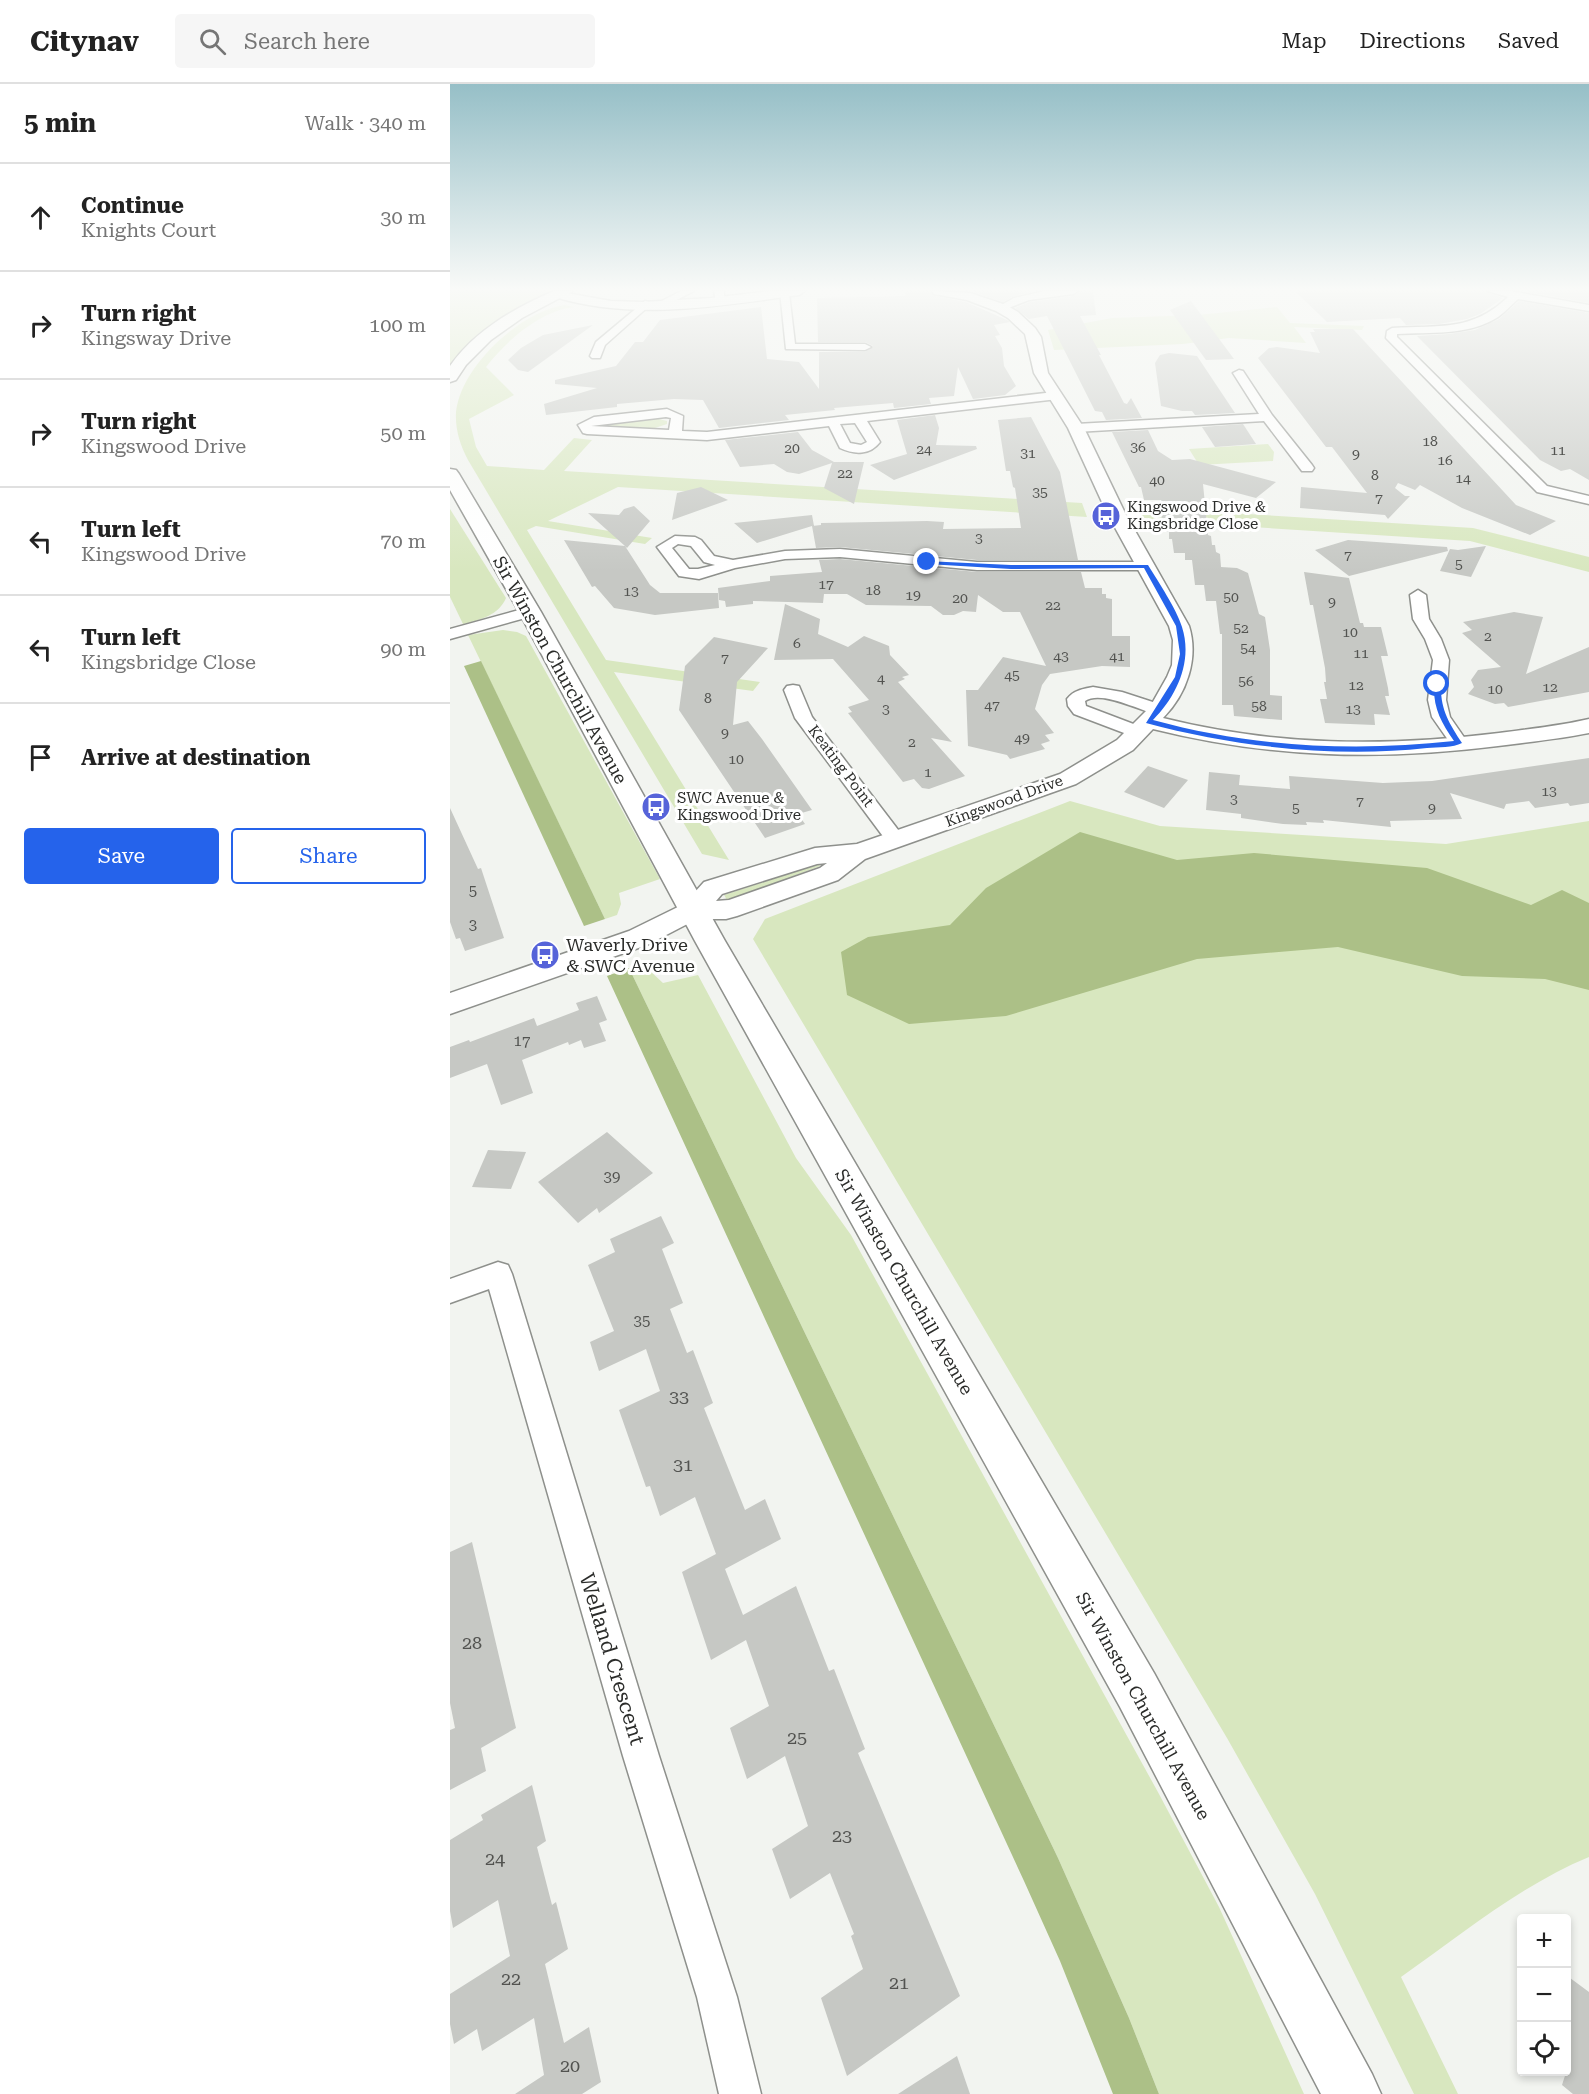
<!DOCTYPE html>
<meta charset="utf-8">
<style>
body{margin:0;font-family:"Roboto Serif",serif;background:#f6f6f6;color:#222}
.controls{position:absolute;right:18px;bottom:18px;display:grid;overflow:hidden;border-radius:6px;box-shadow:0 3px 9px #0003}
.controls button{width:54px;height:54px;display:grid;place-items:center;padding:0;border:0;border-bottom:2px solid #e0e0e0;background:#fff;color:#222;font:30px sans-serif}
.stop{position:absolute;width:18px;height:18px;margin:-14px;border:4px solid #2563eb;border-radius:50%;background:#fff}
.stop.end{background:#2563eb;border-color:#fff;box-shadow:0 2px 6px #0008}
.list{margin:0;padding:0;list-style:none}
h2{display:flex;justify-content:space-between;align-items:center;height:78px;margin:0;padding:0 24px;font-size:26px}
h2 small{font-size:20px;font-weight:400;color:#767676}
.list li{display:grid;grid-template-columns:39px 1fr auto;gap:18px;align-items:center;box-sizing:border-box;height:108px;padding:0 24px;border-top:2px solid #e0e0e0}
.list b{display:block;font-size:22px;white-space:nowrap}
.list p{margin:0;font-size:20px;white-space:nowrap;color:#767676}
.list em{font-size:20px;font-style:normal;color:#767676}
.actions{display:flex;gap:12px;padding:18px 24px}
.actions a{flex:1;padding:14px 0;border:2px solid #2563eb;border-radius:6px;text-align:center;font-size:21px;color:#2563eb}
.actions .main{background:#2563eb;color:#fff}
.icon{flex:none;width:33px;height:33px;fill:none;stroke:currentColor;stroke-width:2;stroke-linecap:round;stroke-linejoin:round}
.map{position:relative;flex:none;width:1139px;height:2010px;overflow:hidden}
header{display:flex;align-items:center;gap:36px;box-sizing:border-box;height:84px;padding:0 30px;background:#fff;border-bottom:2px solid #e0e0e0}
header strong{font-size:28px}
nav{display:flex;gap:33px;margin-inline-start:auto;font-size:21px}
.search{width:420px;height:54px;background:#f6f6f6;display:flex;align-items:center;gap:15px;box-sizing:border-box;padding:0 21px;border-radius:6px;color:#767676;font-size:22px}
main{display:flex}
aside{flex:1;background:#fff}
.map>svg:first-child{display:block}
</style>
<header>
<strong>Citynav</strong>
<div class="search"><svg class="icon" aria-label="search" viewBox="0 0 24 24"><circle cx="10" cy="10" r="6"/><path d="M15 15l6 6"/></svg>Search here</div>
<nav><a>Map</a><a>Directions</a><a>Saved</a></nav>
</header>
<main>
<aside>
<h2>5 min<small>Walk · 340 m</small></h2>
<ul class="list">
<li><svg class="icon" aria-label="ahead" viewBox="0 0 24 24"><path d="M12 20V5M6 11l6-6 6 6"/></svg><div><b>Continue</b><p>Knights Court</p></div><em>30 m</em></li>
<li><svg class="icon" aria-label="right" viewBox="0 0 24 24"><path d="M7 20v-9h11M14 6l5 5-5 5"/></svg><div><b>Turn right</b><p>Kingsway Drive</p></div><em>100 m</em></li>
<li><svg class="icon" aria-label="right" viewBox="0 0 24 24"><path d="M7 20v-9h11M14 6l5 5-5 5"/></svg><div><b>Turn right</b><p>Kingswood Drive</p></div><em>50 m</em></li>
<li><svg class="icon" aria-label="left" viewBox="0 0 24 24"><path d="M17 20v-9H6M10 6l-5 5 5 5"/></svg><div><b>Turn left</b><p>Kingswood Drive</p></div><em>70 m</em></li>
<li><svg class="icon" aria-label="left" viewBox="0 0 24 24"><path d="M17 20v-9H6M10 6l-5 5 5 5"/></svg><div><b>Turn left</b><p>Kingsbridge Close</p></div><em>90 m</em></li>
<li><svg class="icon" aria-label="arrive" viewBox="0 0 24 24"><path d="M6 21V4h12l-3 4 3 4H6"/></svg><div><b>Arrive at destination</b></div></li>
</ul>
<div class="actions"><a class="main">Save</a><a>Share</a></div>
</aside>
<div class="map">
<svg width="1139" height="2010" viewBox="0 0 1139 2010">
<rect width="100%" height="100%" fill="#f2f4f0"/>
<g fill="#d8e7bf">
<path d="M0 207H103L35 247 0 281Z"/>
<path d="M115 221 124 223C90 227 56 257 36 283L64 311 19 335 26 363 37 382 94 386 124 354 142 356 114 387 632 419 637 433 168 403 98 437 202 454 195 460 86 442 77 446 156 576 310 598 303 607 164 588 279 776 252 770 18 376C10 361 5 345 6 328 11 282 71 227 115 221Z"/>
<path d="M827 223 840 239 914 242 912 246 844 243 856 259 779 254 733 260 604 266 598 246 662 234 748 231Z"/>
<path d="M205 334 217 337V340L202 345 144 341Z"/>
<path d="M818 360 824 368 823 377 749 381 739 365Z"/>
<path d="M685 423 1023 444 1139 473V488L1020 457 693 436Z"/>
<path d="M0 425 56 514C49 531 30 536 13 540L0 513Z"/>
<path d="M53 546 67 548 76 552 210 795 169 809 171 820 167 831 155 835 18 551Z"/>
<path d="M620 717 710 742 996 760 1139 737V1773C1071 1801 1011 1851 951 1893L1008 2010H964L865 1810 777 1654 303 855 315 835Z"/>
<path d="M369 780 370 782 280 816H277L274 811Z"/>
<path d="M179 884 199 886 213 899 248 891 346 1074 401 1151 709 1710 769 1823 854 2010H709L679 1934 608 1774Z"/>
</g>
<g fill="#acc087">
<path d="M31 577 155 835 134 842 14 582Z"/>
<path d="M630 748 727 776 804 769 977 784 1081 821 1112 806 1139 819V906L1095 895 1012 892 888 863 747 875 556 932 459 940 397 911 391 868 418 853 500 841 536 804Z"/>
<path d="M179 884 608 1774 679 1934 709 2010H663L610 1877 574 1797 157 892Z"/>
</g>
<g fill="#c6c8c4">
<path d="M456 207H480L484 212 516 218 557 236 560 238 544 241 550 251 545 252 552 264 554 282 566 302 555 311 523 315 508 283 504 312 479 314 481 320 444 324 443 319 384 324 385 326 335 331 339 336 269 344 253 316 224 315 167 320V323L96 331 94 320 147 304 105 300V296L166 282 185 258H193L210 236 311 223 317 275 349 278 369 305V268H415L423 262 415 258H368L367 214 455 212Z"/>
<path d="M521 207H585L564 212 553 218Z"/>
<path d="M630 207H643L646 231 630 232 651 271H649L674 319 677 320 681 314 692 334 656 336 652 328 645 327 597 232 579 235 565 224 580 218 623 212Z"/>
<path d="M845 207H1036L1053 214 1030 230 1017 235 989 240 956 241 950 234 877 238Z"/>
<path d="M1073 207H1139V219Z"/>
<path d="M741 217 784 275 756 276 720 226Z"/>
<path d="M1069 217 1139 229V396L1120 385 1111 387 1090 376 967 252 999 250 1025 246 1049 235Z"/>
<path d="M143 241 78 288 68 286 58 276 71 264 93 251Z"/>
<path d="M863 245H903L1066 421 1106 437 1080 451 1012 424 970 401 965 406 948 399 945 404 955 412H960L938 435 935 431 850 424 851 403 917 409 882 363H876L808 274 819 264 827 263 870 269 860 248H865Z"/>
<path d="M719 269 747 272 785 329 745 331 742 327H732L711 322 705 279 710 271Z"/>
<path d="M485 331 489 344 486 361 526 362 527 365 444 396 420 381 457 370 447 336Z"/>
<path d="M581 333 610 388 628 476H527L390 463 366 464 362 442 307 459 284 439 362 431 364 442H362L371 441V439L477 437 494 438 493 445 571 444 565 404 563 403 560 387H556L548 336Z"/>
<path d="M793 340 806 360 765 363 752 343Z"/>
<path d="M698 346 708 367 722 376 740 375 826 398 806 414 753 400 758 451 761 452 762 461H765L766 468 770 470 771 483 787 484 798 489 809 530 815 533 820 566V611L832 612V636L784 632 783 621H772V550H770L766 517H756L754 501H745L742 476H735V469H724L722 455H719V448L712 447 711 416H694L691 403H689L662 348Z"/>
<path d="M348 348 362 366 384 378H414L404 420 374 404 382 379 349 390 337 388 324 380 290 383 275 356Z"/>
<path d="M251 403 278 416 222 436 227 409Z"/>
<path d="M184 422 200 437 177 464 175 462 200 501 210 509H268L269 524 205 531 164 524 145 502 142 503 114 456 175 462 138 429 169 431 174 425Z"/>
<path d="M898 456 997 463 998 467 899 492 865 466Z"/>
<path d="M1036 462 1021 493 990 487 1000 465 1008 466Z"/>
<path d="M390 475 527 488H631L635 504H652V510H656V514L662 515V552H680V583L652 582 600 590 592 601 585 625 604 649 595 651 600 657 591 660 595 665 560 675 557 671 518 662 516 606H528L553 573 596 582 570 528H553L528 511 526 528 513 527 504 531H493L481 522 416 521 397 510H374L373 519 303 517V520L276 523 275 517 269 516 268 504 320 497V492L372 488 369 476Z"/>
<path d="M854 488 899 494 910 539H913L914 543H931L938 572H931L938 604 939 612H935L940 631 924 630 925 641 875 639 870 615H877L874 598H876L875 584 863 521H860Z"/>
<path d="M335 520 370 535 368 550 398 563 414 552 439 562 440 571 459 591 452 593 455 595 448 598 502 658 481 654 515 692 479 705 472 704 464 695 453 698 398 629 402 628 398 623 419 616 383 575 324 576Z"/>
<path d="M1064 528 1093 533 1076 590 1139 563V608L1058 623 1054 619 1045 620 1018 610 1024 603 1021 596 1028 586 1051 583 1012 549 1022 546 1013 538Z"/>
<path d="M264 553 318 564 287 598 283 641 298 637 312 655 362 726 348 730 355 740 315 754 229 626 235 582Z"/>
<path d="M1139 674V719L1120 722 1118 719 1085 724 1079 717 1056 720 1054 725 1000 709 1012 735 940 737 941 743 873 736 874 739 856 738 857 741 833 740 791 734V730L756 726 759 688 790 691 789 701 840 705 839 692 933 699 982 697Z"/>
<path d="M698 682 738 696 714 724 674 708Z"/>
<path d="M0 724 28 785 31 784 54 854 15 867 10 854 6 855 0 838Z"/>
<path d="M147 912 157 936 149 939 156 957 134 964 131 956 119 961 118 958 72 976 83 1009 51 1021 37 980 0 994V963L19 956 20 958 84 934 87 942 129 926 126 919Z"/>
<path d="M157 1048 203 1089 149 1129 147 1124 128 1139 88 1098Z"/>
<path d="M38 1066 76 1068 61 1105 22 1103Z"/>
<path d="M211 1132 224 1159 212 1165 233 1219 220 1225 237 1269 243 1266 263 1319 254 1324 295 1426 315 1415 331 1455 275 1485 293 1531 346 1502 379 1587 384 1585 415 1665 408 1669 510 1912 397 1992 371 1914 413 1885 401 1852 404 1850 380 1789 340 1815 322 1765 358 1742 335 1672 297 1695 280 1644 319 1622 296 1556 261 1576 232 1488 266 1470 245 1413 210 1432 200 1402 196 1403 169 1326 210 1307 196 1265 149 1287 140 1258 164 1247 138 1181 165 1168 160 1155Z"/>
<path d="M22 1458 66 1644 31 1664 36 1687 0 1706V1646L5 1644 0 1619V1468Z"/>
<path d="M82 1701 96 1757 87 1763 102 1821 106 1818 118 1865 95 1880 114 1959 139 1943 151 1998 132 2010H65L94 1991 84 1934 32 1967 27 1945 4 1960 0 1940V1910L60 1872 48 1816 3 1844 0 1827V1756L33 1736 31 1731Z"/>
<path d="M1116 1891 1139 1908V2010H1123L1112 2001 1120 1976 1116 1973Z"/>
<path d="M507 1972 520 2010H448Z"/>
</g>
<g fill="none" stroke-linecap="round" stroke-linejoin="round">
<g stroke="#8e908c" stroke-width="3">
<g id="minor">
<path d="M231 207H244L215 222 206 220Z"/>
<path d="M264 207H274V218H266Z"/>
<path d="M330 207 339 209 345 260H415L421 263 415 266 336 265Z"/>
<path d="M595 207H628L623 210 579 216 551 227 546 224 564 214Z"/>
<path d="M1038 207H1060L1139 221V227L1068 215C1061 221 1055 228 1048 233 1019 252 979 248 947 250V253L1097 402 1139 412V420L1087 408 936 254 937 247 942 244C988 241 1022 248 1058 213Z"/>
<path d="M195 217 199 218V222L155 261 150 274H142L140 272 146 258Z"/>
<path d="M789 286 793 287 822 331 862 381 864 384 862 387H852L814 337 626 348 620 344 626 340 809 330 783 289Z"/>
<path d="M604 308 608 309V315L417 337 430 358C420 371 405 371 390 364L379 342 257 356 137 350 133 349 128 341 144 333 217 325 233 332 232 347 257 348ZM216 333 221 334 219 346 141 342ZM405 339 417 358 411 361 400 359 390 340Z"/>
<path d="M225 452 245 453 251 456 264 472 283 476 335 467 390 465 527 478H696L703 482 696 486H527L390 473 335 475 285 484 249 495 229 492 207 463ZM228 460 241 462 254 478 265 481 248 485H239L222 464Z"/>
<path d="M968 506 976 511 979 535 991 555 999 576 996 616 1000 633 1018 659 1015 663H1003L982 633 978 616 983 576 975 555 963 535 960 511Z"/>
<path d="M80 523 88 528 86 531 0 555V545Z"/>
<path d="M343 601 349 602 362 633 452 751 455 755 452 759 445 761 438 759 345 634 334 606 337 602Z"/>
<path d="M643 603 672 608 715 622 718 626 715 630 709 631C690 627 652 606 635 617L636 622 694 644 697 648 694 652H682L624 630 618 622 617 615C624 606 633 605 643 603Z"/>
<path d="M48 1178 58 1181 62 1190 209 1672 287 1913 311 2010H269L247 1913 173 1672 39 1205 0 1219V1195Z"/>
</g>
</g>
<g stroke="#8e908c" stroke-width="3">
<g id="tertiary">
<path d="M105 207 161 217 193 218 261 214 321 207H355L349 211C269 222 183 237 105 213L103 210Z"/>
<path d="M482 207 520 209 556 221 568 228 585 244 591 253 598 289 634 344 675 429 739 542C749 574 737 610 713 634 825 662 935 663 1049 649 1079 645 1109 642 1139 635V649C1109 655 1079 658 1048 662 929 677 820 674 703 645L683 666 626 700 415 775 388 796 287 832 276 835H247L197 861 0 930V909L179 847 234 820 254 798 365 764 407 760 610 690 667 656 700 623 717 593 722 581 723 556 719 542 657 429 618 344 584 289 575 250 558 234 546 227 517 216 484 210ZM377 779 370 784 279 816 266 817 272 810 367 780Z"/>
</g>
</g>
<g stroke="#8e908c" stroke-width="3">
<g id="secondary">
<path d="M104 207H123L72 234 41 256 16 281 6 296 0 298V282C25 246 65 224 104 207Z"/>
<path d="M0 385 6 386 9 390 91 528 275 857 704 1589 922 1990 931 2010H871L670 1623 245 857 69 528 0 406Z"/>
</g>
</g>
<use href="#minor" fill="#fff" fill-rule="evenodd"/>
<use href="#tertiary" fill="#fff" fill-rule="evenodd"/>
<use href="#secondary" fill="#fff" fill-rule="evenodd"/>
</g>
<linearGradient id="sky" x2="0" y2="1"><stop stop-color="#96bfc7"/><stop offset="0.42" stop-color="#f9faf8"/><stop offset="1" stop-color="#f9faf8" stop-opacity="0"/></linearGradient>
<rect width="1139" height="488" fill="url(#sky)"/>
<path fill="#2563eb" d="M475 477 561 481H698C709 499 726 524 732 543 743 577 727 612 703 636 801 663 904 668 1004 657 991 638 983 624 984 600L987 598 991 600C990 625 999 639 1012 659 1003 664 988 663 977 664 885 674 785 663 696 639L725 593 730 570 726 542 694 484 561 485 477 480Z"/>
<defs>
<g id="bus-disc" transform="scale(1.5)"><circle r="9.5" fill="#5663d9" stroke="#fff"/><path d="M-5-6H5V4H4V6H2V4H-2V6H-4V4H-5ZM-3.5-4V0h7V-4ZM-3.5 1.2v1.5H-2V1.2ZM2 1.2v1.5H3.5V1.2Z" fill="#fff"/></g>
</defs>
<g fill-rule="evenodd">
<use href="#bus-disc" x="656" y="432"/>
<use href="#bus-disc" x="206" y="723"/>
<use href="#bus-disc" x="95" y="871"/>
</g>
<g text-anchor="middle" stroke-width="6" stroke-linejoin="round" paint-order="stroke">
<g font-size="14" fill="#525350">
<text x="980" y="362">18</text>
<text x="688" y="368">36</text>
<text x="342" y="369">20</text>
<text x="474" y="370">24</text>
<text x="1108" y="371">11</text>
<text x="578" y="374">31</text>
<text x="906" y="375">9</text>
<text x="995" y="381">16</text>
<text x="395" y="394">22</text>
<text x="925" y="396">8</text>
<text x="1013" y="399">14</text>
<text x="707" y="401">40</text>
<text x="590" y="413">35</text>
<text x="929" y="419">7</text>
<text x="529" y="459">3</text>
<text x="898" y="476">7</text>
<text x="1009" y="485">5</text>
<text x="376" y="505">17</text>
<text x="423" y="511">18</text>
<text x="181" y="512">13</text>
<text x="463" y="516">19</text>
<text x="781" y="518">50</text>
<text x="510" y="519">20</text>
<text x="882" y="523">9</text>
<text x="603" y="526">22</text>
<text x="791" y="549">52</text>
<text x="900" y="553">10</text>
<text x="1038" y="557">2</text>
<text x="347" y="564">6</text>
<text x="798" y="569">54</text>
<text x="911" y="574">11</text>
<text x="611" y="577">43</text>
<text x="667" y="577">41</text>
<text x="275" y="579">7</text>
<text x="562" y="596">45</text>
<text x="431" y="599">4</text>
<text x="796" y="602">56</text>
<text x="906" y="606">12</text>
<text x="1100" y="608">12</text>
<text x="1045" y="610">10</text>
<text x="258" y="619">8</text>
<text x="542" y="626">47</text>
<text x="809" y="627">58</text>
<text x="436" y="630">3</text>
<text x="903" y="630">13</text>
<text x="275" y="654">9</text>
<text x="572" y="659">49</text>
<text x="462" y="663">2</text>
<text x="286" y="680">10</text>
<text x="478" y="693">1</text>
<text x="1099" y="712">13</text>
<text x="784" y="720">3</text>
<text x="910" y="722">7</text>
<text x="846" y="729">5</text>
<text x="982" y="729">9</text>
</g>
<g font-size="15" fill="#2b2c2a" stroke="#fff" text-anchor="start">
<text x="677" y="428">Kingswood Drive &amp;<tspan x="677" dy="17">Kingsbridge Close</tspan></text>
<text x="227" y="719">SWC Avenue &amp;<tspan x="227" dy="17">Kingswood Drive</tspan></text>
</g>
<g font-size="15" fill="#2b2c2a" stroke="#fff">
<text transform="translate(391 682) rotate(53)" y="5">Keating Point</text>
<text transform="translate(554 717) rotate(-20)" y="5">Kingswood Drive</text>
</g>
<g font-size="15" fill="#525350">
<text x="23" y="812">5</text>
<text x="23" y="846">3</text>
<text x="72" y="962">17</text>
<text x="162" y="1098">39</text>
<text x="192" y="1242">35</text>
</g>
<g font-size="18" fill="#2b2c2a" stroke="#fff">
<text transform="translate(110 586) rotate(61)" y="6">Sir Winston Churchill Avenue</text>
<text transform="translate(454 1198) rotate(60)" y="6">Sir Winston Churchill Avenue</text>
<text transform="translate(693 1622) rotate(61)" y="6">Sir Winston Churchill Avenue</text>
</g>
<g font-size="18" fill="#2b2c2a" stroke="#fff" text-anchor="start">
<text x="116" y="867">Waverly Drive<tspan x="116" dy="21">&amp; SWC Avenue</tspan></text>
</g>
<g font-size="18" fill="#525350">
<text x="229" y="1319">33</text>
<text x="233" y="1387">31</text>
<text x="22" y="1565">28</text>
<text x="347" y="1660">25</text>
<text x="392" y="1758">23</text>
<text x="45" y="1781">24</text>
<text x="61" y="1901">22</text>
<text x="449" y="1905">21</text>
<text x="120" y="1988">20</text>
</g>
<g font-size="21" fill="#2b2c2a" stroke="#fff">
<text transform="translate(162 1575) rotate(73)" y="7">Welland Crescent</text>
</g>
</g>
</svg>
<div class="controls">
<button>+</button>
<button>−</button>
<button><svg class="icon" aria-label="locate" viewBox="0 0 24 24"><circle cx="12" cy="12" r="6"/><path d="M12 2v4M12 18v4M2 12h4M18 12h4"/></svg></button>
</div>
<div class="stop" style="left:987px;top:600px"></div>
<div class="stop end" style="left:477px;top:478px"></div>
</div>
</main>
